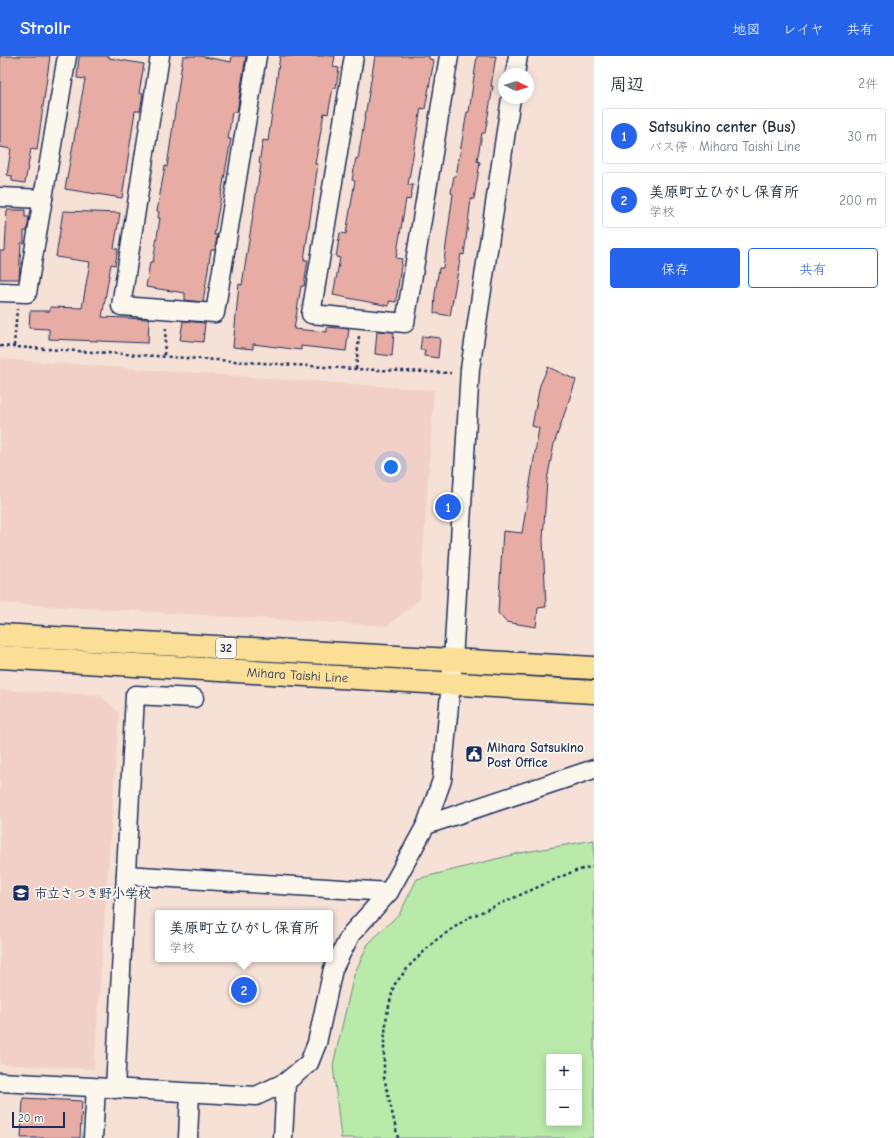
<!DOCTYPE html>
<html lang="ja">
<meta charset="utf-8">
<style>
body{margin:0;font-family:"Comic Neue","Klee One",sans-serif;background:#f2f2f3;color:#1f2937}
.controls{position:absolute;right:12px;bottom:12px;display:grid;overflow:hidden;border-radius:4px;box-shadow:0 2px 10px #0003}
.controls button{width:36px;height:36px;display:grid;place-items:center;padding:0;border:0;border-bottom:1px solid #e0e1e3;background:#fff;color:#1f2937;font:20px sans-serif}
.compass{position:absolute;left:498px;top:12px;width:36px;height:36px;border-radius:50%;background:#fff;box-shadow:0 2px 10px #0003;rotate:94deg}
.scale{position:absolute;left:12px;bottom:10px;width:53px;box-sizing:border-box;padding-left:4px;border:2px solid #1b2f5e;border-top:0;font-size:11px;line-height:14px;white-space:nowrap;color:#1b2f5e;-webkit-text-stroke:3px #fbf7ec;paint-order:stroke}
.you{position:absolute;left:391px;top:411px;width:14px;height:14px;margin:-10px;border:3px solid #fff;border-radius:50%;background:#1a73e8;box-shadow:0 0 0 6px #1a73e833}
.badge{display:grid;place-items:center;width:26px;height:26px;border-radius:50%;background:#2563eb;color:#fff;font-size:13px;font-weight:700}
.pin{position:absolute;translate:-50% -50%;border:2px solid #fff;box-shadow:0 1px 4px #0006}
.popup{position:absolute;left:155px;top:854px;width:178px;height:52px;box-sizing:border-box;display:grid;place-content:center;border-radius:4px;background:#fff;filter:drop-shadow(0 1px 3px #0005);font-size:13px;white-space:nowrap;color:#747a83}
.popup b{font-size:15px;color:#1f2937}
.popup::after{content:'';position:absolute;left:50%;top:100%;margin-left:-8px;border:8px solid transparent;border-top-color:#fff}
.list{margin:0;padding:0;list-style:none}
h2{display:flex;justify-content:space-between;align-items:center;height:52px;margin:0;padding:0 16px;font-size:17px}
h2 small{font-size:13px;font-weight:400;color:#747a83}
.list li{display:grid;grid-template-columns:26px 1fr auto;gap:12px;align-items:center;box-sizing:border-box;height:56px;margin:0 8px 8px;padding:0 8px;border:1px solid #e0e1e3;border-radius:4px}
.list b{display:block;font-size:15px;white-space:nowrap}
.list p{margin:0;font-size:13px;white-space:nowrap;color:#747a83}
.list em{font-size:13px;font-style:normal;color:#747a83}
.actions{display:flex;gap:8px;padding:12px 16px}
.actions a{flex:1;padding:9px 0;border:1px solid #2563eb;border-radius:4px;text-align:center;font-size:14px;color:#2563eb}
.actions .main{background:#2563eb;color:#fff}
.map{position:relative;flex:none;width:594px;height:1082px;overflow:hidden}
header{display:flex;align-items:center;gap:24px;box-sizing:border-box;height:56px;padding:0 20px;background:#2563eb;color:#fff}
header strong{font-size:19px}
nav{display:flex;gap:22px;margin-inline-start:auto;font-size:14px}
main{display:flex}
aside{flex:1;background:#fff}
.map>svg:first-child{display:block}
</style>
<header>
<strong>Strollr</strong>
<nav><a>地図</a><a>レイヤ</a><a>共有</a></nav>
</header>
<main>
<div class="map">
<svg width="594" height="1082" viewBox="0 0 594 1082">
<rect width="100%" height="100%" fill="#f5e1d6"/>
<filter id="ink" filterUnits="userSpaceOnUse"><feTurbulence type="fractalNoise" baseFrequency=".025" numOctaves="2"/><feDisplacementMap in="SourceGraphic" scale="8" xChannelSelector="R" yChannelSelector="G"/><feConvolveMatrix kernelMatrix="1 2 1 2 8 2 1 2 1" color-interpolation-filters="sRGB"/></filter>
<g filter="url(#ink)">
<g fill="#f1d1c7">
<path d="M0 303 434 334 420 543 387 570 0 547Z"/>
<path d="M0 634 100 639 119 657 94 1013 0 1008Z"/>
</g>
<path fill="#b9eaa9" stroke="#6a8c84" fill-rule="evenodd" d="M594 784V1082H341L333 1009 354 919 368 888 400 857 417 823 520 797ZM549 1001H579V1067H549Z"/>
<g fill="#e7ada4" stroke="#1b2f5e">
<path d="M0 0H50L37 94 31 93 25 127 12 125V120L7 119 11 93 0 91Z"/>
<path d="M79 0H109V2L144 8 139 37H143L140 55H135L122 142 65 133 85 23 77 22Z"/>
<path d="M183 0H200L231 6 232 0H246L237 56H232L228 83H231L214 179H217L215 194H211L203 246 185 244V237L146 231 150 206H153L160 162H158L159 156 157 155 165 110 167 111Z"/>
<path d="M280 0H335L333 11 339 12 336 32H333L328 58 324 57 315 108H318L304 204H308L304 230H301L294 273 327 276V271L349 273 346 295 301 290V294L253 288V293L233 291 239 228 242 229 261 108 259 107 263 84 268 85Z"/>
<path d="M375 0H429V3L434 4 425 53 421 52 408 129H413L410 144 406 143 396 202 402 203 396 246 389 245V250L333 239 340 202 336 201 340 177 346 178 355 125 352 124 356 102 358 103Z"/>
<path d="M477 0H496L491 30H493L485 77H482L477 105 480 106 474 143H471L464 199 461 198 450 260 434 257 435 238 439 212H443L453 138 451 137 454 120H456L467 56H469Z"/>
<path d="M7 154H25V161H29L27 175H24V187H21L19 223H0V195H5Z"/>
<path d="M63 155 120 157 114 192 118 193 115 209 111 208 102 261 149 263 148 287 49 283V273L29 272 30 255H50V251L82 252 90 206 56 201Z"/>
<path d="M183 265 205 267 203 286 180 284Z"/>
<path d="M377 275 394 276 392 300 375 298Z"/>
<path d="M422 280 440 282 438 302 424 300 425 294H420Z"/>
<path d="M548 311 576 324 554 388 547 424 543 483 546 551 538 552 536 571 506 566 498 557 503 475 522 477 539 372 532 370 540 329Z"/>
<path d="M23 1042 82 1045 80 1082H21Z"/>
</g>
<g fill="none" stroke-linecap="round" stroke-linejoin="round">
<g stroke="#1b2f5e" stroke-width="21">
<g id="minor">
<path d="M160 0 121 250 215 257 257 0"/>
<path d="M354 0 311 258 405 267 449 0"/>
<path d="M515 18 518 0"/>
<path d="M0 141 43 143"/>
<path d="M0 236 27 237 67 0"/>
<path d="M426 769 594 713"/>
<path d="M126 819 389 836"/>
<path d="M0 1026 256 1040 286 1026 309 1007 317 987 333 913 351 878 389 836 426 769 442 724 453 605 470 313 511 42"/>
<path d="M115 1033 135 639 194 642"/>
<path d="M93 1082 96 1032"/>
<path d="M188 1082 190 1037"/>
<path d="M283 1082 286 1026"/>
</g>
</g>
<g stroke="#1b2f5e" stroke-width="25">
<g id="major">
<path d="M0 579 594 612"/>
<path id="s1" d="M0 601 594 636"/>
</g>
</g>
<g stroke="#1b2f5e" stroke-width="2.5" stroke-dasharray="3 3" stroke-linecap="butt">
<path d="M0 290 356 313 451 317"/>
<path d="M14 290 17 253"/>
<path d="M164 299 166 271"/>
<path d="M356 313 359 280"/>
<path d="M398 1082 384 1021V986L387 958 394 929 411 908 436 884 468 862 572 816 594 810"/>
</g>
<use href="#minor" stroke="#fbf7ec" stroke-width="18"/>
<use href="#major" stroke="#fbdf96" stroke-width="22"/>
</g>
</g>
<defs>
<g id="civic-square" transform="scale(0.9)"><rect x="-9" y="-9" width="18" height="18" rx="4" fill="#1b2f5e" stroke="#fbf7ec"/><path d="M-.6-6.5H3V-4.5H.6V-3L4-1V1h2V6H-6V1h2V-1L-.6-3ZM-1.2 2.5V6h2.4V2.5Z" fill="#fff"/></g>
<g id="school-square" transform="scale(0.9)"><rect x="-9" y="-9" width="18" height="18" rx="4" fill="#1b2f5e" stroke="#fbf7ec"/><path d="M0-5L7-2L0 1L-7-2ZM-4 1L0 2.5L4 1V4Q0 6-4 4Z" fill="#fff"/></g>
</defs>
<g fill-rule="evenodd">
<use href="#civic-square" x="474" y="698"/>
<use href="#school-square" x="21" y="837"/>
</g>
<g text-anchor="middle" stroke-width="3.5" stroke-linejoin="round" paint-order="stroke">
<rect fill="#fbf7ec" stroke="#5e6b89" stroke-width="1" x="216" y="582" width="20" height="20" rx="3"/>
<g font-size="12" font-weight="bold" fill="#1b2f5e">
<text x="226" y="596">32</text>
</g>
<g font-size="13" fill="#1b2f5e" stroke="#fbf7ec">
<text dy="5" stroke="none"><textPath href="#s1" startOffset="298">Mihara Taishi Line</textPath></text>
</g>
<g font-size="13" font-weight="bold" fill="#1b2f5e" stroke="#fbf7ec" text-anchor="start">
<text x="487" y="696">Mihara Satsukino<tspan x="487" dy="15">Post Office</tspan></text>
<text x="34" y="842">市立さつき野小学校</text>
</g>
</g>
</svg>
<div class="controls">
<button>+</button>
<button>−</button>
</div>
<svg class="compass" viewBox="-18 -18 36 36"><path d="M0-13l5 13h-10z" fill="#e53935"/><path d="M0 13l5-13h-10z" fill="#747a83"/></svg>
<div class="scale">20 m</div>
<div class="you"></div>
<div class="pin badge" style="left:448px;top:451px">1</div>
<div class="pin badge" style="left:244px;top:934px">2</div>
<div class="popup"><b>美原町立ひがし保育所</b>学校</div>
</div>
<aside>
<h2>周辺<small>2件</small></h2>
<ul class="list">
<li><span class="badge">1</span><div><b>Satsukino center (Bus)</b><p>バス停 · Mihara Taishi Line</p></div><em>30 m</em></li>
<li><span class="badge">2</span><div><b>美原町立ひがし保育所</b><p>学校</p></div><em>200 m</em></li>
</ul>
<div class="actions"><a class="main">保存</a><a>共有</a></div>
</aside>
</main>
